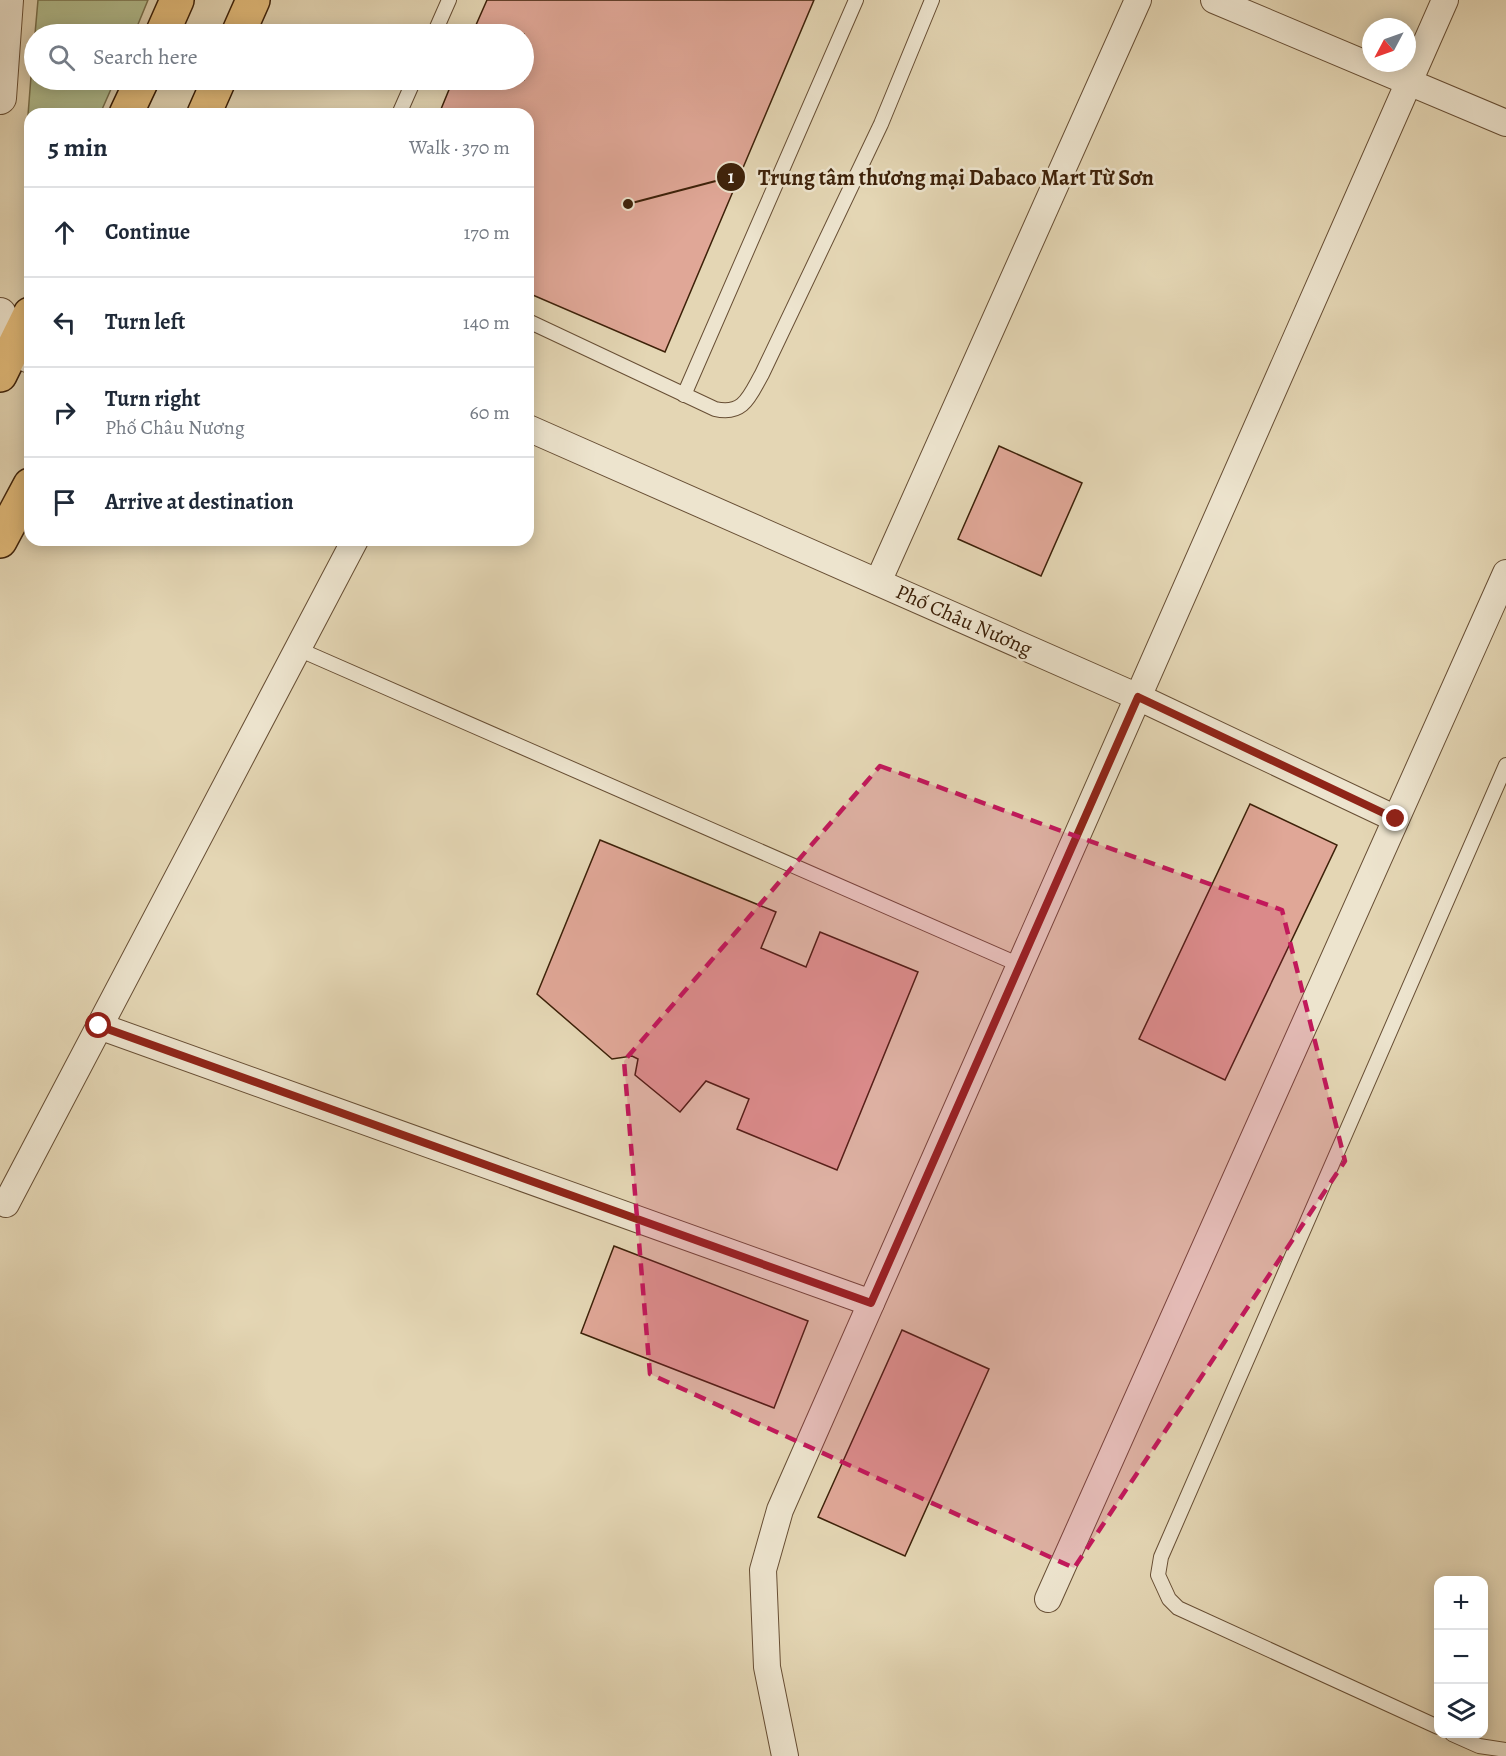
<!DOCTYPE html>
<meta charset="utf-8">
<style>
body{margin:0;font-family:Alegreya,serif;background:#f2f2f3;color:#1f2937}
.controls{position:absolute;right:18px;bottom:18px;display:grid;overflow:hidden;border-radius:12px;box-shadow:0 3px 15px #0003}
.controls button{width:54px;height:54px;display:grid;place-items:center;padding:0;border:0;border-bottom:2px solid #e0e1e3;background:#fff;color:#1f2937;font:30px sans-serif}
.compass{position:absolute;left:1362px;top:18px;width:54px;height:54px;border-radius:50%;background:#fff;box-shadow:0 3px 15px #0003;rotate:229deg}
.stop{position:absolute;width:18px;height:18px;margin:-14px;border:4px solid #8f2418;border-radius:50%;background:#fff}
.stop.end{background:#8f2418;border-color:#fff;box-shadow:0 2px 6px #0008}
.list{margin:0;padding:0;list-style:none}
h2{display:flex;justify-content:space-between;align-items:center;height:78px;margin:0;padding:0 24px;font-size:26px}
h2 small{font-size:20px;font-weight:400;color:#747a83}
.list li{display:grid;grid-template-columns:39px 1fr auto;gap:18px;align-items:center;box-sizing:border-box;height:90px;padding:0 24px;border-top:2px solid #e0e1e3}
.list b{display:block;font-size:22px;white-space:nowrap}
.list p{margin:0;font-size:20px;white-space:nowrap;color:#747a83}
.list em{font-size:20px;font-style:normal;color:#747a83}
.icon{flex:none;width:33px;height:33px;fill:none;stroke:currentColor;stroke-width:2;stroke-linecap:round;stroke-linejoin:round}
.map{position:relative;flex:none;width:1506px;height:1756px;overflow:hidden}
.search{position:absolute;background:#fff;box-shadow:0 3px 15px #0003;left:24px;top:24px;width:510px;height:66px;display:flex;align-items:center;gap:15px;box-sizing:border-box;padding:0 21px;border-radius:33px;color:#747a83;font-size:22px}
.panel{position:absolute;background:#fff;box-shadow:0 3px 15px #0003;left:24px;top:108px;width:510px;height:438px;border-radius:18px}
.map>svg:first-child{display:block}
</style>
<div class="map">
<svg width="1506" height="1756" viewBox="0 0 1506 1756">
<rect width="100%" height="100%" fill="#e4d6b4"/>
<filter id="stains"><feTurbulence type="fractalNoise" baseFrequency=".00333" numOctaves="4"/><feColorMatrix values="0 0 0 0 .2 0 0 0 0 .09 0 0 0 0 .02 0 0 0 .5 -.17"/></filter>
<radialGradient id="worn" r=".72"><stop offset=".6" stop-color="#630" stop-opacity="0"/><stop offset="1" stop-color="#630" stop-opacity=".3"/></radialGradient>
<g fill="#b2be8f" stroke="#78704c" stroke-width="1.5">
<path d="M38 0H148L134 34H35Z"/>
<path d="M34 38V80H115L100 114H30V158L27 153 26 141Z"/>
</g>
<g fill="#e0a797" stroke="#3d2109" stroke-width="1.5">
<path d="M487 0H814L665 352 528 293V114H439L453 80H524V34H472Z"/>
<path d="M999 446 1082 483 1041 576 958 539Z"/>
<path d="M1250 804 1337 845 1225 1080 1139 1039Z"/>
<path d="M600 840 776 912 761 948 806 967 820 932 918 972 837 1170 737 1129 749 1099 706 1081 680 1112 635 1075 638 1059 632 1056 612 1059 537 994Z"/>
<path d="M614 1246 808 1321 774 1408 581 1333Z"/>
<path d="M902 1330 989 1369 905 1556 818 1517Z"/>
</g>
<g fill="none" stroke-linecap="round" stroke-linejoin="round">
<g stroke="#674e34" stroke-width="16">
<g id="service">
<path d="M434 34 449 0"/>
<path d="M399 114 414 80"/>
<path d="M528 321 715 409C744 416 750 395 762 374L881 124 932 0"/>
<path d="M684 395 856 0"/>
<path d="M298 649 1020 965"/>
<path d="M1438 1727 1178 1608 1169 1599 1158 1575 1161 1557 1506 765"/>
<path d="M1452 1734 1479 1746 1506 1750"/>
</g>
</g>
<g stroke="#674e34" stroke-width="28">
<g id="minor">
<path d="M1214 0 1506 123"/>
<path d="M528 428 1138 697 1396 819"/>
<path d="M878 582 1138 0"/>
<path d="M99 1026 871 1303"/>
<path d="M6 1204 355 540"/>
<path d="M1048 1599 1506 573"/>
<path d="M785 1756 767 1667 763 1570 780 1510 1445 0"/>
</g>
</g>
<g stroke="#674e34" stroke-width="34">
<g id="tertiary">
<path d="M0 98 7 0"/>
<path d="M0 314 14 348 30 357"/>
</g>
</g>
<g stroke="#3d2109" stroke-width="36">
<g id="primary">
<path d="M162 34 177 0"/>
<path d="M238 34 253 0"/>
<path d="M126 114 142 80"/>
<path d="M204 114 219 80"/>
<path d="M0 375 30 314"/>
<path d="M0 541 30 485"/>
</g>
</g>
<use href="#service" stroke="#ede4ce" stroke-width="14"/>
<use href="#minor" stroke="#ede4ce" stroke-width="26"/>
<use href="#tertiary" stroke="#ede4ce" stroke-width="32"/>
<use href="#primary" stroke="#e2bb7a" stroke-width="33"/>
</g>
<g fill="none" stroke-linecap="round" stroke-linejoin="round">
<path stroke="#8f2418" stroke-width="8" d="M99 1026 871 1303 1138 697 1396 819"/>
</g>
<path fill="#c2185b" fill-opacity="0.2" stroke="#c2185b" stroke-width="4.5" stroke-dasharray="12 8" stroke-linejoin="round" d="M880 766 1282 910 1345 1161 1074 1568 650 1374 624 1061Z"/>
<g text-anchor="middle" stroke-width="5" stroke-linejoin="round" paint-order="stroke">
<g font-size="21" fill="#3d2109" stroke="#ede4ce">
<text transform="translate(964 620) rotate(24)" y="7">Phố Châu Nương</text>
</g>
</g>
<path fill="none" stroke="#3d2109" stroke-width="2" d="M628 204L731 177"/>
<g fill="#3d2109" stroke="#ede4ce" stroke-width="2">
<circle cx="628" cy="204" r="6"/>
<circle cx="731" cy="177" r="15"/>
</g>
<g font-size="18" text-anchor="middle" font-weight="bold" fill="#fff">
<text x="731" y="183">1</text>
</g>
<g font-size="22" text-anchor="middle" font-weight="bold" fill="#3d2109" stroke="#ede4ce" stroke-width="5" stroke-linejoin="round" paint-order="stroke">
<text x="956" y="185">Trung tâm thương mại Dabaco Mart Từ Sơn</text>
</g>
<rect width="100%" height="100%" filter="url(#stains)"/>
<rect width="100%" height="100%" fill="url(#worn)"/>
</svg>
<div class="controls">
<button>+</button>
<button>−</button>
<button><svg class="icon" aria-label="layers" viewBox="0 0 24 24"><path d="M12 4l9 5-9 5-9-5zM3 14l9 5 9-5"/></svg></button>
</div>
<svg class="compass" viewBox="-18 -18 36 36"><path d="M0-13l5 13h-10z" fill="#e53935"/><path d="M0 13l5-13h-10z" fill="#747a83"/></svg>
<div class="stop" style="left:99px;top:1026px"></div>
<div class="stop end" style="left:1396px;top:819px"></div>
<div class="search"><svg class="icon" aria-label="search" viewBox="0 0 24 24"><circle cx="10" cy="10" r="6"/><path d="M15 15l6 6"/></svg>Search here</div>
<section class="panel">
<h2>5 min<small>Walk · 370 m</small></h2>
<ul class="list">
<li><svg class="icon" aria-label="ahead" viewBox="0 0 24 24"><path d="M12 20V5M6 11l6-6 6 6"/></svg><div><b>Continue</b></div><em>170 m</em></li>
<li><svg class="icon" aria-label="left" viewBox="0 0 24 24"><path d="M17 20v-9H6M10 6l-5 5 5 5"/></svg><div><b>Turn left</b></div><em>140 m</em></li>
<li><svg class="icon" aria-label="right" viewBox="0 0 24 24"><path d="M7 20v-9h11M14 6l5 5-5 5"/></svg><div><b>Turn right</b><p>Phố Châu Nương</p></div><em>60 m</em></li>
<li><svg class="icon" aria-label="arrive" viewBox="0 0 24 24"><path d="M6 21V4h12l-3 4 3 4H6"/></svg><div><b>Arrive at destination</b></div></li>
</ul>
</section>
</div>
